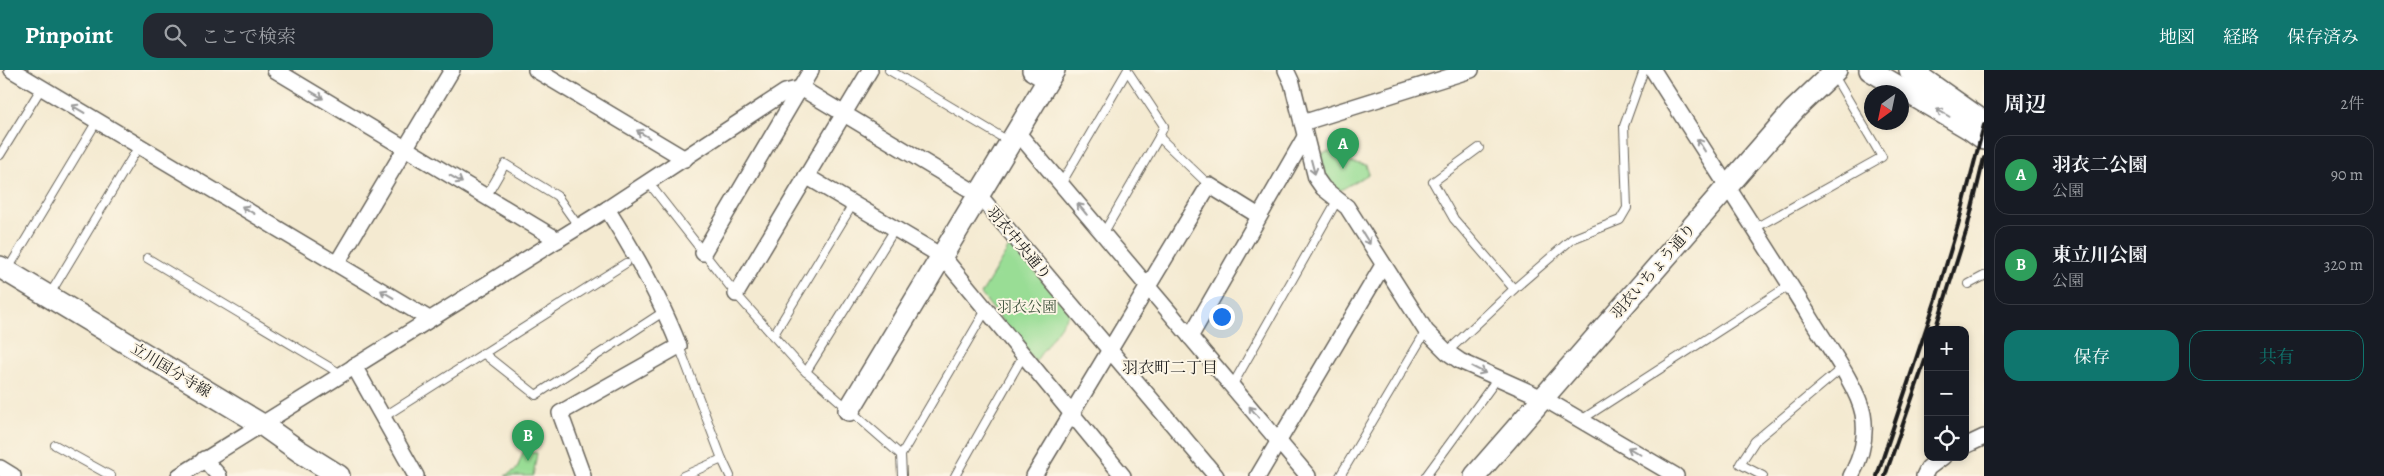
<!DOCTYPE html>
<html lang="ja">
<meta charset="utf-8">
<style>
body{margin:0;font-family:Alegreya,"Noto Serif JP",serif;background:#242831;color:#f1f3f6}
.controls{position:absolute;right:15px;bottom:15px;display:grid;overflow:hidden;border-radius:10px;box-shadow:0 2px 8px #0003}
.controls button{width:45px;height:45px;display:grid;place-items:center;padding:0;border:0;border-bottom:1px solid #363941;background:#171b24;color:#f1f3f6;font:25px sans-serif}
.compass{position:absolute;left:1864px;top:15px;width:45px;height:45px;border-radius:50%;background:#171b24;box-shadow:0 2px 8px #0003;rotate:213deg}
.you{position:absolute;left:1221px;top:246px;width:18px;height:18px;margin:-12px;border:4px solid #fff;border-radius:50%;background:#1a73e8;box-shadow:0 0 0 8px #1a73e833}
.badge{display:grid;place-items:center;width:32px;height:32px;border-radius:50%;background:#0f766e;color:#fff;font-size:16px;font-weight:700}
.pin{position:absolute;translate:-50% -41px;filter:drop-shadow(0 1px 2px #0008)}
.pin::after{content:'';position:absolute;top:26px;width:18px;height:15px;background:inherit;clip-path:polygon(0 0,100% 0,50% 100%)}
.list{margin:0;padding:0;list-style:none}
h2{display:flex;justify-content:space-between;align-items:center;height:65px;margin:0;padding:0 20px;font-size:21px}
h2 small{font-size:16px;font-weight:400;color:#9ea1a6}
.list li{display:grid;grid-template-columns:32px 1fr auto;gap:15px;align-items:center;box-sizing:border-box;height:80px;margin:0 10px 10px;padding:0 10px;border:1px solid #363941;border-radius:15px}
.list b{display:block;font-size:19px;white-space:nowrap}
.list p{margin:0;font-size:16px;white-space:nowrap;color:#9ea1a6}
.list em{font-size:16px;font-style:normal;color:#9ea1a6}
.actions{display:flex;gap:10px;padding:15px 20px}
.actions a{flex:1;padding:11px 0;border:1px solid #0f766e;border-radius:15px;text-align:center;font-size:18px;color:#0f766e}
.actions .main{background:#0f766e;color:#fff}
.icon{flex:none;width:28px;height:28px;fill:none;stroke:currentColor;stroke-width:2;stroke-linecap:round;stroke-linejoin:round}
.map{position:relative;flex:none;width:1984px;height:406px;overflow:hidden}
header{display:flex;align-items:center;gap:30px;box-sizing:border-box;height:70px;padding:0 25px;background:#0f766e;color:#fff}
header strong{font-size:24px}
nav{display:flex;gap:28px;margin-inline-start:auto;font-size:18px}
.search{width:350px;height:45px;background:#242831;display:flex;align-items:center;gap:12px;box-sizing:border-box;padding:0 18px;border-radius:15px;color:#9ea1a6;font-size:19px}
main{display:flex}
aside{flex:1;background:#171b24}
.map>svg:first-child{display:block}
</style>
<header>
<strong>Pinpoint</strong>
<div class="search"><svg class="icon" aria-label="search" viewBox="0 0 24 24"><circle cx="10" cy="10" r="6"/><path d="M15 15l6 6"/></svg>ここで検索</div>
<nav><a>地図</a><a>経路</a><a>保存済み</a></nav>
</header>
<main>
<div class="map">
<svg width="1984" height="406" viewBox="0 0 1984 406">
<rect width="100%" height="100%" fill="#fcf5e5"/>
<filter id="ink" filterUnits="userSpaceOnUse"><feTurbulence type="fractalNoise" baseFrequency=".02" numOctaves="2"/><feDisplacementMap in="SourceGraphic" scale="10" xChannelSelector="R" yChannelSelector="G"/><feConvolveMatrix kernelMatrix="1 2 1 2 8 2 1 2 1" color-interpolation-filters="sRGB"/></filter>
<filter id="wash" filterUnits="userSpaceOnUse"><feTurbulence type="fractalNoise" baseFrequency=".0096" numOctaves="4" result="noise"/><feDisplacementMap in="SourceGraphic" scale="20" xChannelSelector="R" yChannelSelector="G"/><feGaussianBlur stdDeviation="1.12" result="paint"/><feColorMatrix in="noise" values="0 0 0 0 0 0 0 0 0 0 0 0 0 0 0 0 0 1.4 0 .05"/><feComposite in="paint" operator="in"/></filter>
<g filter="url(#wash)">
<rect width="100%" height="100%" fill="#f4ead1"/>
<g fill="#99dd95" stroke="#5a7c58">
<path d="M1336 80 1339 90 1366 95 1369 104 1337 122 1328 119 1314 86Z"/>
<path d="M1011 174 1070 242 1035 292 981 224Z"/>
<path d="M523 382 537 383 533 406H505L517 399Z"/>
</g>
</g>
<g filter="url(#ink)">
<g fill="none" stroke-linecap="round" stroke-linejoin="round">
<g stroke="#68645b" stroke-width="10">
<g id="lane">
<path d="M889 0 1010 72"/>
<path d="M1127 0 1164 56 1159 67 1209 115"/>
<path d="M1479 78 1433 112 1454 149 1514 219"/>
<path d="M0 85 42 17"/>
<path d="M648 112 736 224 803 299 901 385 902 406"/>
<path d="M1061 114 1127 1"/>
<path d="M486 127 505 94 557 126 579 157"/>
<path d="M1755 158 1882 87 1833 4"/>
<path d="M1103 164 1159 67"/>
<path d="M147 188 341 304"/>
<path d="M8 199 97 51"/>
<path d="M1969 214 1984 206"/>
<path d="M50 224 139 76"/>
<path d="M773 266 853 134"/>
<path d="M679 276 722 389"/>
<path d="M1447 282 1514 219 1572 169 1620 150 1627 138 1624 56 1644 0"/>
<path d="M483 283 536 325 657 246"/>
<path d="M806 302 895 159"/>
<path d="M1232 316 1338 129"/>
<path d="M382 348 626 193"/>
<path d="M1581 350 1790 215"/>
<path d="M55 375 111 406"/>
<path d="M901 385 986 240"/>
<path d="M683 406 722 389 730 406"/>
<path d="M955 406 1023 286"/>
<path d="M1340 406 1426 261"/>
<path d="M1426 406 1497 309"/>
<path d="M1763 406 1740 394 1755 371 1842 298"/>
</g>
</g>
<g stroke="#68645b" stroke-width="18">
<g id="street">
<path d="M12 0 429 249"/>
<path d="M275 0 558 170"/>
<path d="M536 0 685 89"/>
<path d="M1286 0 1292 13 1316 108 1323 118 1347 137 1426 261 1447 282 1460 291 1543 328 1676 406"/>
<path d="M1653 0C1705 83 1759 164 1810 247 1825 272 1858 317 1863 344 1867 367 1862 386 1851 406"/>
<path d="M1302 53 1471 0"/>
<path d="M1017 62 1308 406"/>
<path d="M806 106 943 187 1123 406"/>
<path d="M703 183 811 0"/>
<path d="M337 193 452 0"/>
<path d="M736 224 870 0"/>
<path d="M1190 267 1305 67"/>
<path d="M354 296 416 406"/>
<path d="M1965 376 1984 367"/>
<path d="M204 389 219 406"/>
<path d="M0 398 13 406"/>
<path d="M179 406 607 139 785 22 801 18 979 125 1216 406"/>
<path d="M583 406 560 343 679 276C660 227 635 183 607 139"/>
<path d="M1034 406 1209 115 1259 146"/>
<path d="M1258 406 1383 195"/>
<path d="M1924 406 1928 398 1943 387"/>
</g>
</g>
<g stroke="#68645b" stroke-width="24">
<g id="secondary">
<path d="M1033 0 1048 9"/>
<path d="M1870 0 1970 59 1984 69"/>
<path d="M1910 0 1984 52"/>
<path d="M0 197 261 354 299 381 339 406"/>
<path d="M849 340 1054 0"/>
<path d="M1475 406 1794 40 1836 0"/>
</g>
</g>
<use href="#lane" stroke="#fff" stroke-width="8"/>
<use href="#street" stroke="#fff" stroke-width="15"/>
<use href="#secondary" stroke="#fff" stroke-width="21"/>
<g stroke="#1c1c1c" stroke-width="4">
<path d="M1935 260 1967 159 1984 88"/>
<path d="M1877 406 1936 229 1958 155 1984 55"/>
<path d="M1885 406 1928 282"/>
</g>
</g>
<defs><path id="oneway-shaft" d="M-6 0H5M1.5-3L5.5 0L1.5 3" fill="none" stroke-width="1.6" stroke-linecap="round" stroke-linejoin="round" transform="scale(1.25)"/></defs>
<g stroke="#999">
<use href="#oneway-shaft" transform="translate(317 25) rotate(31)"/>
<use href="#oneway-shaft" transform="translate(78 39) rotate(-149)"/>
<use href="#oneway-shaft" transform="translate(1943 43) rotate(-150)"/>
<use href="#oneway-shaft" transform="translate(643 64) rotate(-149)"/>
<use href="#oneway-shaft" transform="translate(1701 75) rotate(-122)"/>
<use href="#oneway-shaft" transform="translate(1313 97) rotate(75)"/>
<use href="#oneway-shaft" transform="translate(456 109) rotate(31)"/>
<use href="#oneway-shaft" transform="translate(1082 139) rotate(-130)"/>
<use href="#oneway-shaft" transform="translate(248 140) rotate(-149)"/>
<use href="#oneway-shaft" transform="translate(1366 168) rotate(58)"/>
<use href="#oneway-shaft" transform="translate(387 224) rotate(-149)"/>
<use href="#oneway-shaft" transform="translate(1479 300) rotate(27)"/>
<use href="#oneway-shaft" transform="translate(1254 342) rotate(-130)"/>
<use href="#oneway-shaft" transform="translate(1634 381) rotate(-150)"/>
</g>
</g>
<g text-anchor="middle" stroke-width="4" stroke-linejoin="round" paint-order="stroke">
<g font-size="15" fill="#1c1c1c" stroke="#fcf5e5">
<text transform="translate(1019 173) rotate(50)" y="5">羽衣中央通り</text>
<text transform="translate(1653 201) rotate(-49)" y="5">羽衣いちょう通り</text>
<text transform="translate(171 300) rotate(31)" y="5">立川国分寺線</text>
</g>
<g font-size="15" fill="#425640" stroke="#fcf5e5">
<text x="1027" y="242">羽衣公園</text>
</g>
<g font-size="16" fill="#1c1c1c" stroke="#fcf5e5">
<text x="1170" y="303">羽衣町二丁目</text>
</g>
</g>
</svg>
<div class="controls">
<button>+</button>
<button>−</button>
<button><svg class="icon" aria-label="locate" viewBox="0 0 24 24"><circle cx="12" cy="12" r="6"/><path d="M12 2v4M12 18v4M2 12h4M18 12h4"/></svg></button>
</div>
<svg class="compass" viewBox="-18 -18 36 36"><path d="M0-13l5 13h-10z" fill="#e53935"/><path d="M0 13l5-13h-10z" fill="#9ea1a6"/></svg>
<div class="you"></div>
<div class="pin badge" style="left:1343px;top:99px;background:#2e9e5b">A</div>
<div class="pin badge" style="left:528px;top:391px;background:#2e9e5b">B</div>
</div>
<aside>
<h2>周辺<small>2件</small></h2>
<ul class="list">
<li><span class="badge" style="background:#2e9e5b">A</span><div><b>羽衣二公園</b><p>公園</p></div><em>90 m</em></li>
<li><span class="badge" style="background:#2e9e5b">B</span><div><b>東立川公園</b><p>公園</p></div><em>320 m</em></li>
</ul>
<div class="actions"><a class="main">保存</a><a>共有</a></div>
</aside>
</main>
